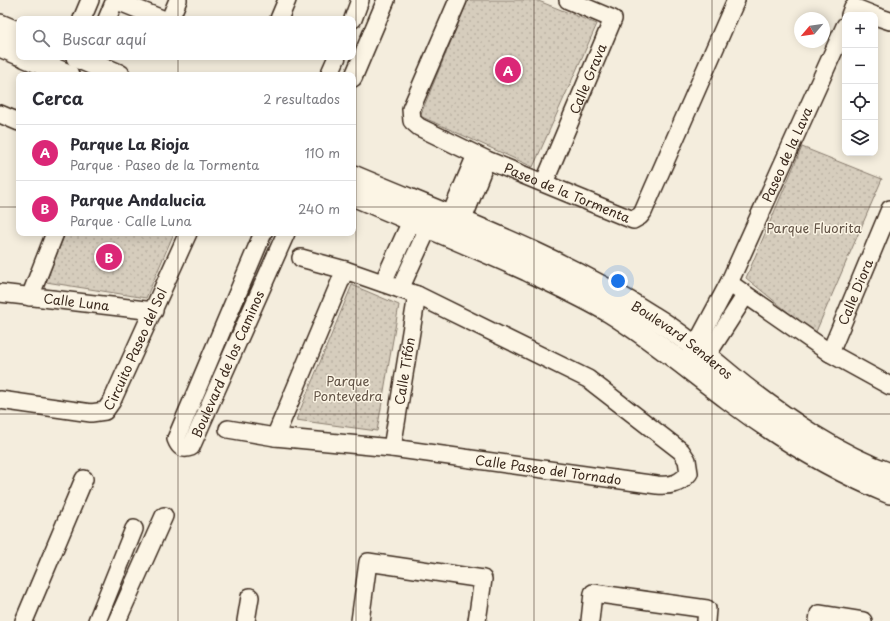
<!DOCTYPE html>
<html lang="es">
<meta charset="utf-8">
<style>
body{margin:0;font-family:"Playpen Sans",sans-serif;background:#f2f2f3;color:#2b2b33}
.controls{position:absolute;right:12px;top:12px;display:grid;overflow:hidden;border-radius:8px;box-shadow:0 2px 10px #0003}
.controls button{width:36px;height:36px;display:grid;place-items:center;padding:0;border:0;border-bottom:1px solid #e1e1e2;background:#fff;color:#2b2b33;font:20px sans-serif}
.compass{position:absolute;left:794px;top:12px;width:36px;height:36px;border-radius:50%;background:#fff;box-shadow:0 2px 10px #0003;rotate:241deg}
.you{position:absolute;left:618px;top:281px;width:14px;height:14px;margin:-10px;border:3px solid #fff;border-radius:50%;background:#1a73e8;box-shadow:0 0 0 6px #1a73e833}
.badge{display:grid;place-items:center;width:26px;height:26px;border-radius:50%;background:#db2777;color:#fff;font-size:13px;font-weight:700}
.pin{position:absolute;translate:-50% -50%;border:2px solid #fff;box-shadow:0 1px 4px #0006}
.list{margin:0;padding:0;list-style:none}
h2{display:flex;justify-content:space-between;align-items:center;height:52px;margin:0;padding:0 16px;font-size:17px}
h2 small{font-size:13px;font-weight:400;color:#7c7c81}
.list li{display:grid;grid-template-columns:26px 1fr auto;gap:12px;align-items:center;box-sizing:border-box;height:56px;padding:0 16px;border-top:1px solid #e1e1e2}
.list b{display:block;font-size:15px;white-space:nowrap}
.list p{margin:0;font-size:13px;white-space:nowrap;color:#7c7c81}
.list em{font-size:13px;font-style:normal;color:#7c7c81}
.icon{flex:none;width:22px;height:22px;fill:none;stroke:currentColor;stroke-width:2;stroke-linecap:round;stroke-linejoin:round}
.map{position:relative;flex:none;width:890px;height:621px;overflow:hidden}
.search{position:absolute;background:#fff;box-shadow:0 2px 10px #0003;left:16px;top:16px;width:340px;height:44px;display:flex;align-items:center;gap:10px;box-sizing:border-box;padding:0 14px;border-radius:8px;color:#7c7c81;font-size:15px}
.panel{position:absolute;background:#fff;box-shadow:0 2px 10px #0003;left:16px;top:72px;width:340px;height:164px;border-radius:8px}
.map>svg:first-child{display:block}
</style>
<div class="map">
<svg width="890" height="621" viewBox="0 0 890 621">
<defs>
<pattern id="park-dots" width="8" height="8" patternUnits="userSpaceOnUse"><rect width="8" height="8" fill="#d6cdbd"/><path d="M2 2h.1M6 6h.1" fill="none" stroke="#b9b0a2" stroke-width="1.8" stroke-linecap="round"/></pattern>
</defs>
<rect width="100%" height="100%" fill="#f4eddd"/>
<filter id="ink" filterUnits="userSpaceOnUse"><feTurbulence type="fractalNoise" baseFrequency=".025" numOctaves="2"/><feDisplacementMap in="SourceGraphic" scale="8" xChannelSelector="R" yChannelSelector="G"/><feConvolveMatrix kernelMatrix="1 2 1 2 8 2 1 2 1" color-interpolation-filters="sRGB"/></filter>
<g filter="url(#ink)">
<g fill="url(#park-dots)" stroke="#887c6e">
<path d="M468 0H536L597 24 533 167 420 116Z"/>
<path d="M802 147 882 179 815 334 746 278Z"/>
<path d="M65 233H174L146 298 46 282Z"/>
<path d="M352 285 399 305 377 431 296 420Z"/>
</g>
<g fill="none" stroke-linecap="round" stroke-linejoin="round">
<g stroke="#3b2a1e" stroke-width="20">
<g id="minor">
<path d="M115 0 162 19"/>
<path id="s1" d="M458 0 411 109 412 121 419 127 487 160 633 220 640 216 643 212 736 0"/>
<path d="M850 15 853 7 873 15"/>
<path d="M875 16 890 21"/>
<path d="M82 19 90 0"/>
<path d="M107 19 115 0"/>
<path d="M170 19 178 0"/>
<path d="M279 19 287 0"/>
<path d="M353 19 360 0"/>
<path d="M329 75 337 57"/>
<path d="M353 78 386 0"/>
<path d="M0 114 19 122"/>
<path id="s2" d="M544 183 613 19 568 0"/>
<path d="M445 228 476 155"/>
<path d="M458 232 484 166"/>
<path id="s3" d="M263 233 176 439C179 447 183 450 191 447L286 233"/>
<path d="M383 283 417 208"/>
<path d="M729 283 830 353 890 386"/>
<path d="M400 289 434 215"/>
<path id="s4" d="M0 293 154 311"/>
<path d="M30 297 55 233"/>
<path id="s5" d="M830 353 890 209"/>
<path id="s6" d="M689 358 729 283 845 26"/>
<path d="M700 366 745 296"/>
<path id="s7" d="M0 400 91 413 105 411 112 401 188 233"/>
<path id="s8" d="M228 429 275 437 392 448 657 485C671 486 680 484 689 473L687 460 681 451 588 379 417 295 345 270 301 258"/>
<path d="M275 437 345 270"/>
<path id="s9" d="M392 448 417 295"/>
<path d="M24 621 84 479"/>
<path d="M97 621 134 529"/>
<path d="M117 621 164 516"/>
<path d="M246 621 250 597"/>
<path d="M360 621 368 562 483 579 477 621"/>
<path d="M590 621 593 593 707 609 706 621"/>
<path d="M818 621 819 614 863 621"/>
</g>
</g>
<g stroke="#3b2a1e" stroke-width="24">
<g id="major">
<path d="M0 25 19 33"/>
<path d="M0 46 19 54"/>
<path d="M26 57 68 75"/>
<path d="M77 57 119 75"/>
<path id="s10" d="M353 176C455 219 560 257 653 317 686 337 714 363 744 387 788 421 837 455 890 474"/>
<path d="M353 195C411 220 469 244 527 270 554 283 583 296 610 312 652 338 690 370 730 400 779 437 832 469 890 493"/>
</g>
</g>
<use href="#minor" stroke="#fcf5e5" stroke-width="17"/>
<use href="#major" stroke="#fcf5e5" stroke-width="21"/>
</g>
</g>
<path fill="none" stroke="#3b2a1e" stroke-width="1" stroke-opacity="0.55" d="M178 0V19M356 0V621M534 0V621M712 0V621M178 57V75M0 207H19M353 207H890M178 233V621M0 414H890"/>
<g text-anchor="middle" stroke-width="3" stroke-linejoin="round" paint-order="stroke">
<g font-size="13" fill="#3b2a1e" stroke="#fcf5e5">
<text dy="5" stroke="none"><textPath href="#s2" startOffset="113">Calle Grava</textPath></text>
<text dy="5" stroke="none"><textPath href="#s6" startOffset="226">Paseo de la Lava</textPath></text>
<text dy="5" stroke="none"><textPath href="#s1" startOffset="302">Paseo de la Tormenta</textPath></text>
<text dy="5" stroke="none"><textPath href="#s5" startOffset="66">Calle Diora</textPath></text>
<text dy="5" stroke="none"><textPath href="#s4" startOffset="77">Calle Luna</textPath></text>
<text dy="5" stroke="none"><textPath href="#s10" startOffset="369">Boulevard Senderos</textPath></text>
<text dy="5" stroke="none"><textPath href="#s7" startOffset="175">Circuito Paseo del Sol</textPath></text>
<text dy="5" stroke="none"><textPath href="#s3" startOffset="334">Boulevard de los Caminos</textPath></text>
<text dy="5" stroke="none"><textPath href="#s9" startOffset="78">Calle Tifón</textPath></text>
<text dy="5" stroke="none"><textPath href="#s8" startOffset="323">Calle Paseo del Tornado</textPath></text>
</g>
<g font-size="13" fill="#625346" stroke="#fcf5e5">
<text x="814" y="233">Parque Fluorita</text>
<text x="348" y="386">Parque<tspan x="348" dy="15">Pontevedra</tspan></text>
</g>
</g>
</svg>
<div class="controls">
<button>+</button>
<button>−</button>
<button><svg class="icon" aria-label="locate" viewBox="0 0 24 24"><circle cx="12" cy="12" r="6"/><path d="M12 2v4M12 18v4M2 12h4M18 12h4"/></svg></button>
<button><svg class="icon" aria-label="layers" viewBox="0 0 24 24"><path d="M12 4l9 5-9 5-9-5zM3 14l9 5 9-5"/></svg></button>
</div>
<svg class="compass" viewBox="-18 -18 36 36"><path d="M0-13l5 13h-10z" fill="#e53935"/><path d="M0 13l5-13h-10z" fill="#7c7c81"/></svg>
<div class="you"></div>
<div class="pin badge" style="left:508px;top:70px">A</div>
<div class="pin badge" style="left:109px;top:257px">B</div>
<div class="search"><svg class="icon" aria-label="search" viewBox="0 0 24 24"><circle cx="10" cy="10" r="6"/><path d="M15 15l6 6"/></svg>Buscar aquí</div>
<section class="panel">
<h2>Cerca<small>2 resultados</small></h2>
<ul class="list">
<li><span class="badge">A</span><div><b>Parque La Rioja</b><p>Parque · Paseo de la Tormenta</p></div><em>110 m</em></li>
<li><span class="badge">B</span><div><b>Parque Andalucia</b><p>Parque · Calle Luna</p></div><em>240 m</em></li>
</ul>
</section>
</div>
